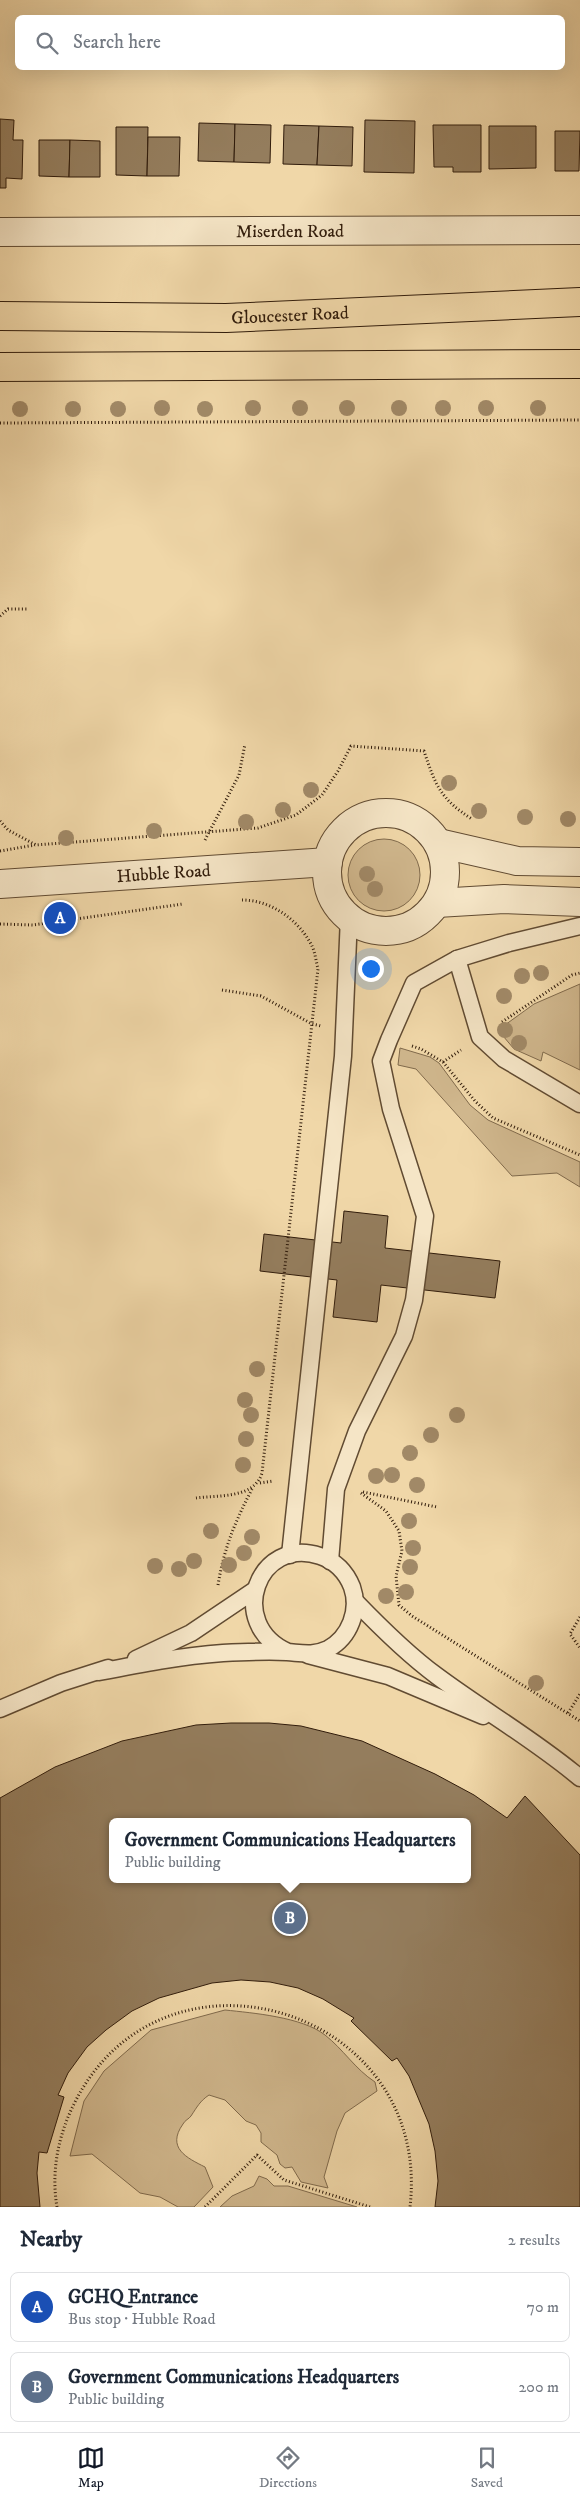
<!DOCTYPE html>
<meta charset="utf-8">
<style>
body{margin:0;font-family:"IM FELL DW Pica",serif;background:#f6f6f7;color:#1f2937}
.you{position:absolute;left:370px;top:968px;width:18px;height:18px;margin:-12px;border:4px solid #fff;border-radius:50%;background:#1a73e8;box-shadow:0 0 0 8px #1a73e833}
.badge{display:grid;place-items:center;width:32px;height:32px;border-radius:50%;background:#111827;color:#fff;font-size:16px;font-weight:700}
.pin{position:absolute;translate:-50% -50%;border:2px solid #fff;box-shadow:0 1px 5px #0006}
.popup{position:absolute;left:109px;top:1818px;width:362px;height:65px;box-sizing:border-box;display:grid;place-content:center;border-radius:8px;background:#fff;filter:drop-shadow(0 1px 4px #0005);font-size:16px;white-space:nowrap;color:#747a83}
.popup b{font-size:19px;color:#1f2937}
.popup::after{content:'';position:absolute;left:50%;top:100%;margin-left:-10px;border:10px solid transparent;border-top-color:#fff}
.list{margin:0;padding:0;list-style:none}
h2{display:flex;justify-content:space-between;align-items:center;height:65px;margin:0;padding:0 20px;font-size:21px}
h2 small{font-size:16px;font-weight:400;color:#747a83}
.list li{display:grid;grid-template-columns:32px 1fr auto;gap:15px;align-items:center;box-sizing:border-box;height:70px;margin:0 10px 10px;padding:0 10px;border:1px solid #e0e1e3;border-radius:8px}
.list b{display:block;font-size:19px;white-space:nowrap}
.list p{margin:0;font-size:16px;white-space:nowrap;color:#747a83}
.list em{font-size:16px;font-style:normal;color:#747a83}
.icon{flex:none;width:28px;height:28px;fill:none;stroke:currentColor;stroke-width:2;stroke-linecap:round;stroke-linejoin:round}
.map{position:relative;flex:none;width:580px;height:2207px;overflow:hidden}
.search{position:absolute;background:#fff;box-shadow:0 5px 20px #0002;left:15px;right:15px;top:15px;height:55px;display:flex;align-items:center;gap:12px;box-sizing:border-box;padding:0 18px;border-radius:8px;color:#747a83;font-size:19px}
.sheet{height:225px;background:#fff}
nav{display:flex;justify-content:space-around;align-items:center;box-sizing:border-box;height:70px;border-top:1px solid #e0e1e3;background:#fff;font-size:14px;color:#747a83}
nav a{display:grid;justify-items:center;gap:2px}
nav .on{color:#111827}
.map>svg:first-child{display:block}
</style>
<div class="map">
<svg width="580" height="2207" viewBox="0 0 580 2207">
<rect width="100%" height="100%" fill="#f0d7a8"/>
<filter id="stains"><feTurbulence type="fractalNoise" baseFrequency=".004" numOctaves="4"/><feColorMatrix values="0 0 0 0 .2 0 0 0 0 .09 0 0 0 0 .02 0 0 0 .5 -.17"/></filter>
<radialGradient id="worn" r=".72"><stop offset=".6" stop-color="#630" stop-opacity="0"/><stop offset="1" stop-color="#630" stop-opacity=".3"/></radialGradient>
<g fill="#d0b78d" stroke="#806a4c">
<circle cx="384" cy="875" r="36"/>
<path d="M580 984V1070L543 1052 541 1061 514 1049 498 1030 534 1004Z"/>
<path d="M400 1048 430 1057 439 1063 470 1105 488 1120 580 1162V1187L557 1173 512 1176 416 1069 398 1065Z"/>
<path d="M225 2010C253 2013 302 2017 325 2035 343 2049 355 2069 375 2082L377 2091 345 2113 337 2131 324 2177 328 2188 301 2182 292 2167 285 2168 280 2164 277 2155 261 2142V2133L256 2125 246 2121 225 2100 209 2095C200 2101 197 2107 191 2116 189 2119 185 2120 183 2124 166 2148 187 2158 205 2167L213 2187 194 2207H178L160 2197 140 2193 92 2154 70 2156 84 2101 104 2071 151 2030Z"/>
<path d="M259 2176 267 2179 274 2186H288L357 2207H220L232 2196 254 2186Z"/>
</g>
<g fill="#947d5d" stroke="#311c0b" fill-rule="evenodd">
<path d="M0 119 14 120 13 140H23L22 179 6 178V188H0Z"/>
<path d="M365 120 415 121 414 173 364 172Z"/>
<path d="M199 123 235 124 234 162 198 161Z"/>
<path d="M235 124 271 125 270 163 234 162Z"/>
<path d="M284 125 319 126 317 165 283 164Z"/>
<path d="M433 125H481V172H453V167H434Z"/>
<path d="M319 126 353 127 352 166 317 165Z"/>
<path d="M489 126H536V168L489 169Z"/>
<path d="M116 127H148L147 176 116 175Z"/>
<path d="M555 131H580L579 171H555Z"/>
<path d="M148 137H180L179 176H147Z"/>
<path d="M39 140H70L69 177 39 176Z"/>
<path d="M70 140 100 141V177H69Z"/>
<path d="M344 1211 388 1216 385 1248 500 1261 495 1298 381 1285 377 1322 333 1317 337 1280 260 1271 264 1234 341 1243Z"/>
<path d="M231 1723H269L301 1726 362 1741 435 1774 474 1795 507 1818 525 1796 580 1855V2207H435L438 2181 435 2151 429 2124 409 2076 397 2058 392 2061 351 2021 354 2018 323 1999 298 1988 270 1982 241 1980 212 1983 159 1998 132 2011 106 2030 87 2047 68 2073 58 2095 64 2097 47 2153 39 2152 37 2173 40 2207H0V1798L55 1767 122 1741 196 1725ZM112 1822H468V1879H112Z"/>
</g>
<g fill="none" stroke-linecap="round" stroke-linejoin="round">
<g stroke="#614b32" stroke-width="19">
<g id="lane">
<path d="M457 959 480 1037 504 1059 580 1104"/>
<path d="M290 1555 343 1056 349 917"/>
<path d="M330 1561 336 1489 357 1431 404 1336 414 1300 425 1216 391 1109 381 1061 389 1040 414 983 457 959 509 943 580 926"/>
<path d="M355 1601C381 1628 407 1654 437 1676 484 1711 535 1740 580 1778"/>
<path d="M308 1655 388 1676 483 1716"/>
<path d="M136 1659 191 1633 255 1590"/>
<path d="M99 1672C140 1664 181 1656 223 1653 243 1652 267 1651 287 1652 302 1653 313 1656 328 1649 350 1637 360 1610 352 1587 346 1572 335 1561 320 1556 258 1535 225 1624 288 1652"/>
<path d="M0 1709 61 1683 108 1668"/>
</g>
</g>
<g stroke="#614b32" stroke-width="30">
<g id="street">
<path id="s1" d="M0 232 580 230"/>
<circle cx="386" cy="872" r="59"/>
<path d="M438 843 517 861 580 862"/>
<path id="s2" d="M0 884 328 862"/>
<path d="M437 903 504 899 580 902"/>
</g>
</g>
<g stroke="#311c0b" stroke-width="30">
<g id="highway">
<path id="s3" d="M0 316 226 318 580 302"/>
<path d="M0 367 580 364"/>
</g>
</g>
<g stroke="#311c0b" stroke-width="3" stroke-dasharray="1 2.5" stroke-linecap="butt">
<path d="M0 423 580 420"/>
<path d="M0 616 8 609H27"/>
<path d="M0 821 8 830 36 845 258 828 296 815 322 795 338 771 351 746 424 751C435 784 440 799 472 819"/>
<path d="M205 840 239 775 245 744"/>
<path d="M0 851 35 845"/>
<path d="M0 924 33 925 183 904"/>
<path d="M222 990 261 996 312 1024 321 1026"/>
<path d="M502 1022 572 975 580 973"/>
<path d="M412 1046 421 1049 443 1062 475 1101 493 1118 580 1155"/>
<path d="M443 1062 461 1050"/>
<path d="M260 1483 273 1481"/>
<path d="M363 1492 437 1507"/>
<path d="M361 1493 386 1511 399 1531 402 1551 396 1576 399 1605 412 1616 580 1721"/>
<path d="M196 1498C218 1495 254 1499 262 1473L318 969C316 961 315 952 312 946 299 920 271 900 242 900"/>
<path d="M218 1585C224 1548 235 1522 252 1489"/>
<path d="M580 1617 570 1634 580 1648"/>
<path d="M568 1713 580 1694"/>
<path d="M57 2207C51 2172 58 2136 74 2104 162 1926 433 2007 410 2207"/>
<path d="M205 2207 257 2155 284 2180 370 2207"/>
</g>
<use href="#lane" stroke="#f5e5c6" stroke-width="16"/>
<use href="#street" stroke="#f5e5c6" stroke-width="28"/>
<use href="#highway" stroke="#f0d7a8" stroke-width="28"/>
</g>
<g fill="#a18967">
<circle cx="162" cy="408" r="8"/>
<circle cx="253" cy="408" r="8"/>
<circle cx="300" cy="408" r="8"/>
<circle cx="347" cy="408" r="8"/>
<circle cx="399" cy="408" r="8"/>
<circle cx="443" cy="408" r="8"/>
<circle cx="486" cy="408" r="8"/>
<circle cx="538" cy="408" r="8"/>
<circle cx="20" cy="409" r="8"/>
<circle cx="73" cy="409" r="8"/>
<circle cx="118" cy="409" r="8"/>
<circle cx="205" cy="409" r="8"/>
<circle cx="449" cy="783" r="8"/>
<circle cx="311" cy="790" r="8"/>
<circle cx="283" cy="810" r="8"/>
<circle cx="479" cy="811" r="8"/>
<circle cx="525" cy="817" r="8"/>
<circle cx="568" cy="819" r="8"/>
<circle cx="246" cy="822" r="8"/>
<circle cx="154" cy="831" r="8"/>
<circle cx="66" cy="838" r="8"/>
<circle cx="367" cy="874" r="8"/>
<circle cx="375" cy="889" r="8"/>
<circle cx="541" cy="973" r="8"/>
<circle cx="522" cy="976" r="8"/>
<circle cx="504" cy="996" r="8"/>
<circle cx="505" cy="1030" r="8"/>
<circle cx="519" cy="1043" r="8"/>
<circle cx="257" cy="1369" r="8"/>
<circle cx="245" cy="1400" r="8"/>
<circle cx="251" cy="1415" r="8"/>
<circle cx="457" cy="1415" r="8"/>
<circle cx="431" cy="1435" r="8"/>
<circle cx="246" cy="1439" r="8"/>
<circle cx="410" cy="1453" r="8"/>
<circle cx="243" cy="1465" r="8"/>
<circle cx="392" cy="1475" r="8"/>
<circle cx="376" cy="1476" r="8"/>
<circle cx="417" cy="1485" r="8"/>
<circle cx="409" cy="1521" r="8"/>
<circle cx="211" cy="1531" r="8"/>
<circle cx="252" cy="1537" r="8"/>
<circle cx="413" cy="1548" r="8"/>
<circle cx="244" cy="1553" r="8"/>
<circle cx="194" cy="1561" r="8"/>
<circle cx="229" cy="1565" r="8"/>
<circle cx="155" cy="1566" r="8"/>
<circle cx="410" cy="1567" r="8"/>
<circle cx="179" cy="1569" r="8"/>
<circle cx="406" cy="1592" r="8"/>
<circle cx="386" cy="1596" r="8"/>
<circle cx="536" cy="1683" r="8"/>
</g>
<g text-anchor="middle" stroke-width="4" stroke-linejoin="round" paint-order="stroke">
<g font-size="18" fill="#311c0b" stroke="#f5e5c6">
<text dy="6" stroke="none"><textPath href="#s1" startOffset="290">Miserden Road</textPath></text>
<text dy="6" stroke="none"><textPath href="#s3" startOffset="290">Gloucester Road</textPath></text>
<text dy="6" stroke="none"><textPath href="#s2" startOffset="164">Hubble Road</textPath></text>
</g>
</g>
<rect width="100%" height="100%" filter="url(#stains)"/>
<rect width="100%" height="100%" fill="url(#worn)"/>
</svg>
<div class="you"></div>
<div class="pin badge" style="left:60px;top:918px;background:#1a4fb4">A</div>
<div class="pin badge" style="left:290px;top:1918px;background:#5c6f8a">B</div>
<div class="popup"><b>Government Communications Headquarters</b>Public building</div>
<div class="search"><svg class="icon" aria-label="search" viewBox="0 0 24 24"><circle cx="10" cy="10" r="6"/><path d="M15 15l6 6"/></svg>Search here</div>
</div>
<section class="sheet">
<h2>Nearby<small>2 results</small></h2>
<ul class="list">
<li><span class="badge" style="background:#1a4fb4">A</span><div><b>GCHQ Entrance</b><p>Bus stop · Hubble Road</p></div><em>70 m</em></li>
<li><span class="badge" style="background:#5c6f8a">B</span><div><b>Government Communications Headquarters</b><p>Public building</p></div><em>200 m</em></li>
</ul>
</section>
<nav>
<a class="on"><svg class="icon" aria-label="map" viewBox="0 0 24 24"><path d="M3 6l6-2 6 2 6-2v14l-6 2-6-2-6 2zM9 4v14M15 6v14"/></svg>Map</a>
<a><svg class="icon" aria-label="directions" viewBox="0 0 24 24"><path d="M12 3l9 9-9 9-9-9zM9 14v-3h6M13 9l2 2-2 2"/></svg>Directions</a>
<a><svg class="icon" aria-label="saved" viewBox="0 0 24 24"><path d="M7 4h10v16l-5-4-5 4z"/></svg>Saved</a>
</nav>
